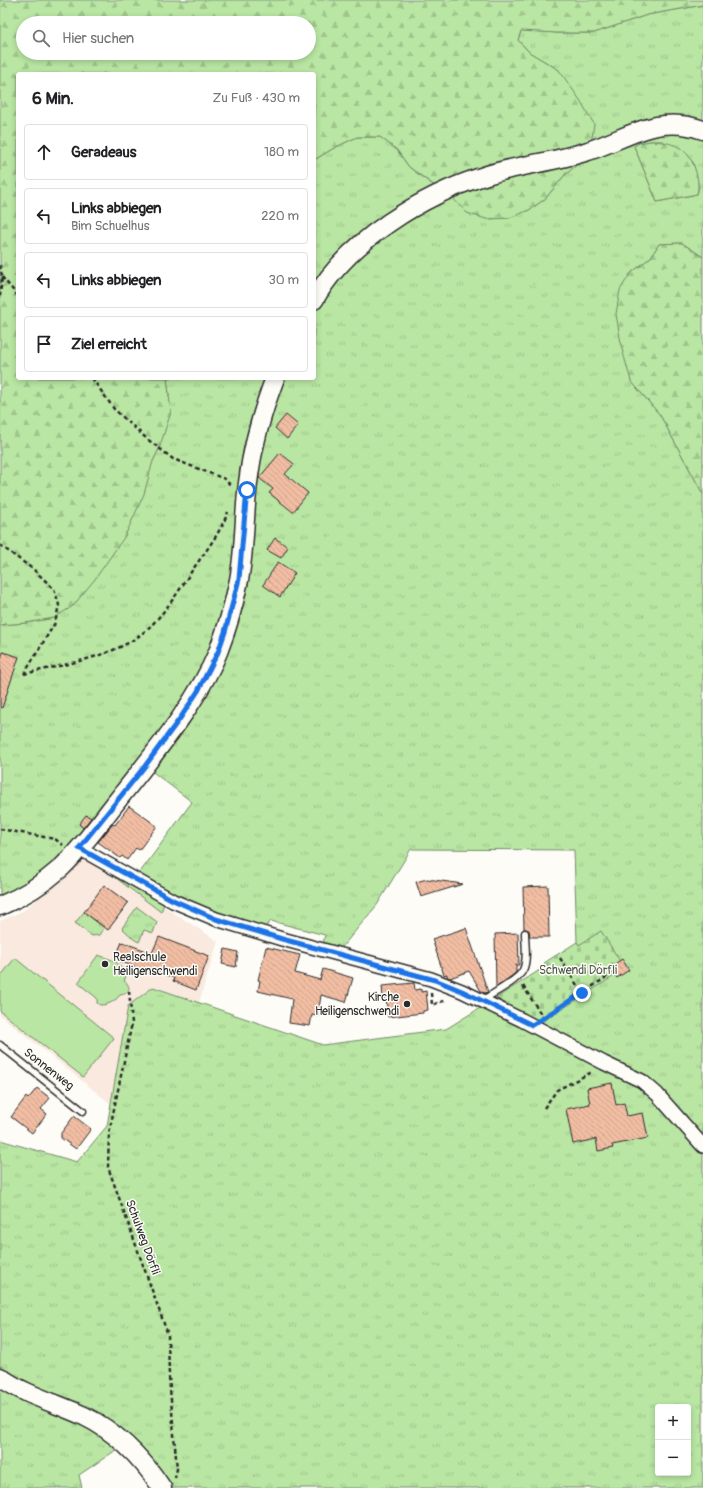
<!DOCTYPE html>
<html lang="de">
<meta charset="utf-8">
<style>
body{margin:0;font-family:Pangolin,sans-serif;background:#f2f2f2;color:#202124}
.controls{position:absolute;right:12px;bottom:12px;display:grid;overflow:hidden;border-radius:4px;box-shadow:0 2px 6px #0003}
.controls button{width:36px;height:36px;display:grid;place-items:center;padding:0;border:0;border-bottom:1px solid #e0e0e0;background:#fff;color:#202124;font:20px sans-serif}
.stop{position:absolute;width:12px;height:12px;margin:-9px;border:3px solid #1a73e8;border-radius:50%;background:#fff}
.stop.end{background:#1a73e8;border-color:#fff;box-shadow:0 1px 4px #0008}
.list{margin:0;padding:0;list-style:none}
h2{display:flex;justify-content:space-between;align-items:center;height:52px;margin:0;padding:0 16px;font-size:17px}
h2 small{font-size:13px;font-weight:400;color:#757577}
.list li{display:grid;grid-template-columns:26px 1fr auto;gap:12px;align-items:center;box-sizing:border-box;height:56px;margin:0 8px 8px;padding:0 8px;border:1px solid #e0e0e0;border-radius:4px}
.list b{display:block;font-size:15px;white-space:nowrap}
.list p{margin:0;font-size:13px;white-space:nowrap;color:#757577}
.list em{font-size:13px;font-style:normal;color:#757577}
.icon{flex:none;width:22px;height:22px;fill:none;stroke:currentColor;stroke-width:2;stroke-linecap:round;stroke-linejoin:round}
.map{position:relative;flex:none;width:703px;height:1488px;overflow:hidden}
.search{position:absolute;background:#fff;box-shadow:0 2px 6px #0003;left:16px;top:16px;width:300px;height:44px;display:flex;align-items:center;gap:10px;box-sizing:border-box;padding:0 14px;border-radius:22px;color:#757577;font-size:15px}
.panel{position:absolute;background:#fff;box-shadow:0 2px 6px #0003;left:16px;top:72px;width:300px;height:308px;border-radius:4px}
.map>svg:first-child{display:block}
</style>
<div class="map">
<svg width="703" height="1488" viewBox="0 0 703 1488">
<defs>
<pattern id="grass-tufts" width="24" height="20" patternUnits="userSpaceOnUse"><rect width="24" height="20" fill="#b9e6a3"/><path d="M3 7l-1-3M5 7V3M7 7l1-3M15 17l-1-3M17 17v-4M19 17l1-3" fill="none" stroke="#9fc58c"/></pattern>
<pattern id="forest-firs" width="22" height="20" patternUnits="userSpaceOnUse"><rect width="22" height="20" fill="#b9e6a3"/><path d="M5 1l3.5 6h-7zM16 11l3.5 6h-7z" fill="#9fc58c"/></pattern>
<pattern id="cemetery-stones" width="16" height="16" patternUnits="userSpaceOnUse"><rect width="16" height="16" fill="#b9e6a3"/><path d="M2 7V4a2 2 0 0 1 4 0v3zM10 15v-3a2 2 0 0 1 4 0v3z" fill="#9fc58c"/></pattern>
<pattern id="building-back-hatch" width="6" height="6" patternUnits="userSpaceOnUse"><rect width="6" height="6" fill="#f1bda3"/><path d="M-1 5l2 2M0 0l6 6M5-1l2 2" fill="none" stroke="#cfa38c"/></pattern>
</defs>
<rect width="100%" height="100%" fill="#fdfcf7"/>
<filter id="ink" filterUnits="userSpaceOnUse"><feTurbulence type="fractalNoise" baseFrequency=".025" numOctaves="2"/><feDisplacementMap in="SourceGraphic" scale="8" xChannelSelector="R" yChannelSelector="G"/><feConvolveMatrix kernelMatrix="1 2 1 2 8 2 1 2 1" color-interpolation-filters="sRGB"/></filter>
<g filter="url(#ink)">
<path fill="#f9e9de" d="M85 857 218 941 199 1002 153 987 128 1006 111 1104 0 1015V921L23 911Z"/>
<g fill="url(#grass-tufts)" stroke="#728867" fill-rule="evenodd">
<path d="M703 5V257L682 243 659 244 651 257 630 274 631 381 660 415 703 494V1488H162L125 1444 79 1475 82 1488H0V1140L77 1162 107 1126 128 1006 153 987 323 1045 446 1029 496 998 540 1023 579 945 577 942 574 850 411 849 377 905 337 953 322 949 325 935 271 921 261 932 135 879 192 802 145 766 74 854 0 906V625L26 623 54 618 153 461 159 449 169 394 167 378H314V160L334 148 357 137H380L397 150 409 167 422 177 435 186 446 191 486 219 509 218 529 210 545 199 563 177 583 159 559 70 529 52 518 40 521 30 557 33H594L647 15ZM651 141H663L693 162 699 187 697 194 657 202 634 146 639 143ZM658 1407H688V1473H658Z"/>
<path d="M114 873 165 901 161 912 112 875Z"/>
<path d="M137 907 157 922 153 933 144 930 139 942 135 940 122 928Z"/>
<path d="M84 912 104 928 99 935 92 936 75 923Z"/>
</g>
<g fill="url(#forest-firs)" stroke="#728867" fill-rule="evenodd">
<path d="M0 0H703V5L647 15 594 33H557L521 31 518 40 529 52 559 70 580 100 594 124 590 151 583 159 563 177 545 199 529 210 509 218 486 219 467 213 446 191 435 186 409 167 397 150 380 137H357L334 148 314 160V74H18V378H167L171 412 159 449 153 461 144 494 125 536 95 579 73 606 54 618 26 623 0 625ZM23 23H309V53H23Z"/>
<path d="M651 141C673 142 688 147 695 169 698 178 699 185 697 194L657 202 634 146 639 143Z"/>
<path d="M682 243 703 257V494L660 415 631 381 622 349 616 314 620 290 630 274 651 257 659 244Z"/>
</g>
<path fill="url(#cemetery-stones)" stroke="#728867" d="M601 931 625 969 540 1023 496 998 546 966 544 963 577 942 579 945Z"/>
<g fill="#b9e6a3" stroke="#728867">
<path d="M98 955 115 961 127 974 124 981C132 986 130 994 120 995 115 1001 109 1005 100 1005L97 1003V998L78 983Z"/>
<path d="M15 958 114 1038 83 1077 0 1011V977Z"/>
</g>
<g fill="url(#building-back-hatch)" stroke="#2b2b2b">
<path d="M286 415 298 425 287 439 275 428Z"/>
<path d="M280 453 294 464 285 474 308 493 293 512 269 493 273 489 259 478Z"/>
<path d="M275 538 288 547 281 558 267 550Z"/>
<path d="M278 562 295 573 280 597 263 585Z"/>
<path d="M3 652 19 657 2 708 0 707V662Z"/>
<path d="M129 806 157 826 139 850 136 848 127 860 122 856 120 858 98 842 113 824 115 825Z"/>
<path d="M86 815 91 818 83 828 79 824Z"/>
<path d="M427 879 463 884 421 897 416 882Z"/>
<path d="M104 885 128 903 108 930 84 912Z"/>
<path d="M548 886 549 937H530L529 930 524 929 523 887Z"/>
<path d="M466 928 488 992 485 993 481 991 469 971 450 978 447 977V974L444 975 432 939Z"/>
<path d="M518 933 519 965H516V972L513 975 496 987 495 934Z"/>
<path d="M159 937 209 956 196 990 173 981 174 978 150 969 149 973 115 959 122 942 152 953Z"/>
<path d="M266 947 300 955 295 973 320 980 323 969 353 978 346 1002 321 995 318 1016 312 1015 310 1026 289 1023 292 999 258 991 260 981 258 980Z"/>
<path d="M225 949 238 952 236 967 222 964Z"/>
<path d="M622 959 629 970 617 978 610 967Z"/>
<path d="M414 983 415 990 421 989V992L426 991 428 1010 423 1011V1013L388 1017 386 998H383L382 986Z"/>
<path d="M612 1083 616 1105 624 1103 627 1116 643 1113 648 1138 612 1145 613 1148 598 1151 596 1139 573 1144 566 1109 590 1104 587 1088Z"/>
<path d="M37 1088 50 1098 41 1109 47 1114 32 1133 11 1117 26 1097 28 1099Z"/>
<path d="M74 1116 91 1129 76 1149 61 1138V1133Z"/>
</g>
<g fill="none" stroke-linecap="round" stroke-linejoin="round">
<g stroke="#2b2b2b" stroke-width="9">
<g id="lane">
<path d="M483 1000C493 993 518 981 523 970 528 960 525 944 525 933"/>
<path d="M0 1045 83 1111"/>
</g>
</g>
<g stroke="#2b2b2b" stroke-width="16">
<path id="street" d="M79 848 173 901 216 919 282 939 431 979 462 991 522 1020 604 1063 642 1081 657 1094 703 1146"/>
</g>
<g stroke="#2b2b2b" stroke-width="21">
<g id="secondary">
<path d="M314 300C348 240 423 195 487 175 519 165 553 162 585 152 627 139 657 113 703 130"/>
<path d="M0 906C22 897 43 884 61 868 82 848 99 824 117 801 152 756 196 705 218 652 227 629 234 604 239 580 245 548 244 515 248 483 252 448 262 412 275 378"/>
<path d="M0 1377C25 1395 56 1403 84 1416 117 1432 142 1458 162 1488"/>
</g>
</g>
<g stroke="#2b2b2b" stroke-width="2.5" stroke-dasharray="4 3" stroke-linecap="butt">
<path d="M0 265 2 277 0 296"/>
<path d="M2 277 18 296"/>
<path d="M92 378 114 409 147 439 173 459 225 479 231 486"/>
<path d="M0 545 34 570 54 589 59 605 55 623 24 674"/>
<path d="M24 674C61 665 115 657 144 632 164 615 179 591 193 569 206 551 220 533 228 512"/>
<path d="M0 829 55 839 63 845"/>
<path d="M560 958 582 993"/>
<path d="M523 986 541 1014"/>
<path d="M129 991 132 1023 109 1133 108 1167 168 1335 169 1377 177 1469 175 1478"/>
<path d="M431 993 432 1005 446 1000"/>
<path d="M545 1017 613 973"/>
<path d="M544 1108 557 1090 592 1072"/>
</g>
<use href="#lane" stroke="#fdfcf7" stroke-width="6"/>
<use href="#street" stroke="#fdfcf7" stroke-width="13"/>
<use href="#secondary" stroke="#fdfcf7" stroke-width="18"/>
</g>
</g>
<g fill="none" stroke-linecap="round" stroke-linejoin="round" filter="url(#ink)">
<path stroke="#1a73e8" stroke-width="5" d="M247 490 239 579 225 632 218 652 198 691 181 717 145 766 79 848 173 900 216 919 282 939 435 980 462 991 532 1025 582 993"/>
</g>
<g fill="#2b2b2b" stroke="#fdfcf7" stroke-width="1.5">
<circle cx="105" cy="964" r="4"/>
<circle cx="407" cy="1004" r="4"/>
</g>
<g text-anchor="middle" stroke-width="3" stroke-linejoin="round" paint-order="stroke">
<g font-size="12" fill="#2b2b2b" stroke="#fdfcf7" text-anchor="start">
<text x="113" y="961">Realschule<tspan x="113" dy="14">Heiligenschwendi</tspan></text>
<text x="399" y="1001" text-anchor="end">Kirche<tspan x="399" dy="14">Heiligenschwendi</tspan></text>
</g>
<g font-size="12" fill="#4e5a49" stroke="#fdfcf7">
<text x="578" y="974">Schwendi Dörfli</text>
</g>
<g font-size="12" fill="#2b2b2b" stroke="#fdfcf7">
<text transform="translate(49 1069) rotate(38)" y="4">Sonnenweg</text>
<text transform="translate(143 1237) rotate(70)" y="4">Schulweg Dörfli</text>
</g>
</g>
</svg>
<div class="controls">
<button>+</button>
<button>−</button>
</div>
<div class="stop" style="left:247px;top:490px"></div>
<div class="stop end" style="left:582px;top:993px"></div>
<div class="search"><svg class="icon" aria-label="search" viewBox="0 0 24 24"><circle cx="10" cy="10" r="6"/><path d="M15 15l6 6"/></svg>Hier suchen</div>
<section class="panel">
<h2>6 Min.<small>Zu Fuß · 430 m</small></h2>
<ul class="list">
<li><svg class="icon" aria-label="ahead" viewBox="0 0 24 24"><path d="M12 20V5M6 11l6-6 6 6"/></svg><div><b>Geradeaus</b></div><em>180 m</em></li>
<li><svg class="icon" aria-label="left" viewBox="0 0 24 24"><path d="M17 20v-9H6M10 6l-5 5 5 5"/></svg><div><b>Links abbiegen</b><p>Bim Schuelhus</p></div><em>220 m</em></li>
<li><svg class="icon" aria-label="left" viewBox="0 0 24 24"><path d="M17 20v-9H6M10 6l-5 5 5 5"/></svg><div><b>Links abbiegen</b></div><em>30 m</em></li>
<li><svg class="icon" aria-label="arrive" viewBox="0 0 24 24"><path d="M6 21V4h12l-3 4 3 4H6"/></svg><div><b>Ziel erreicht</b></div></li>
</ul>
</section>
</div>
